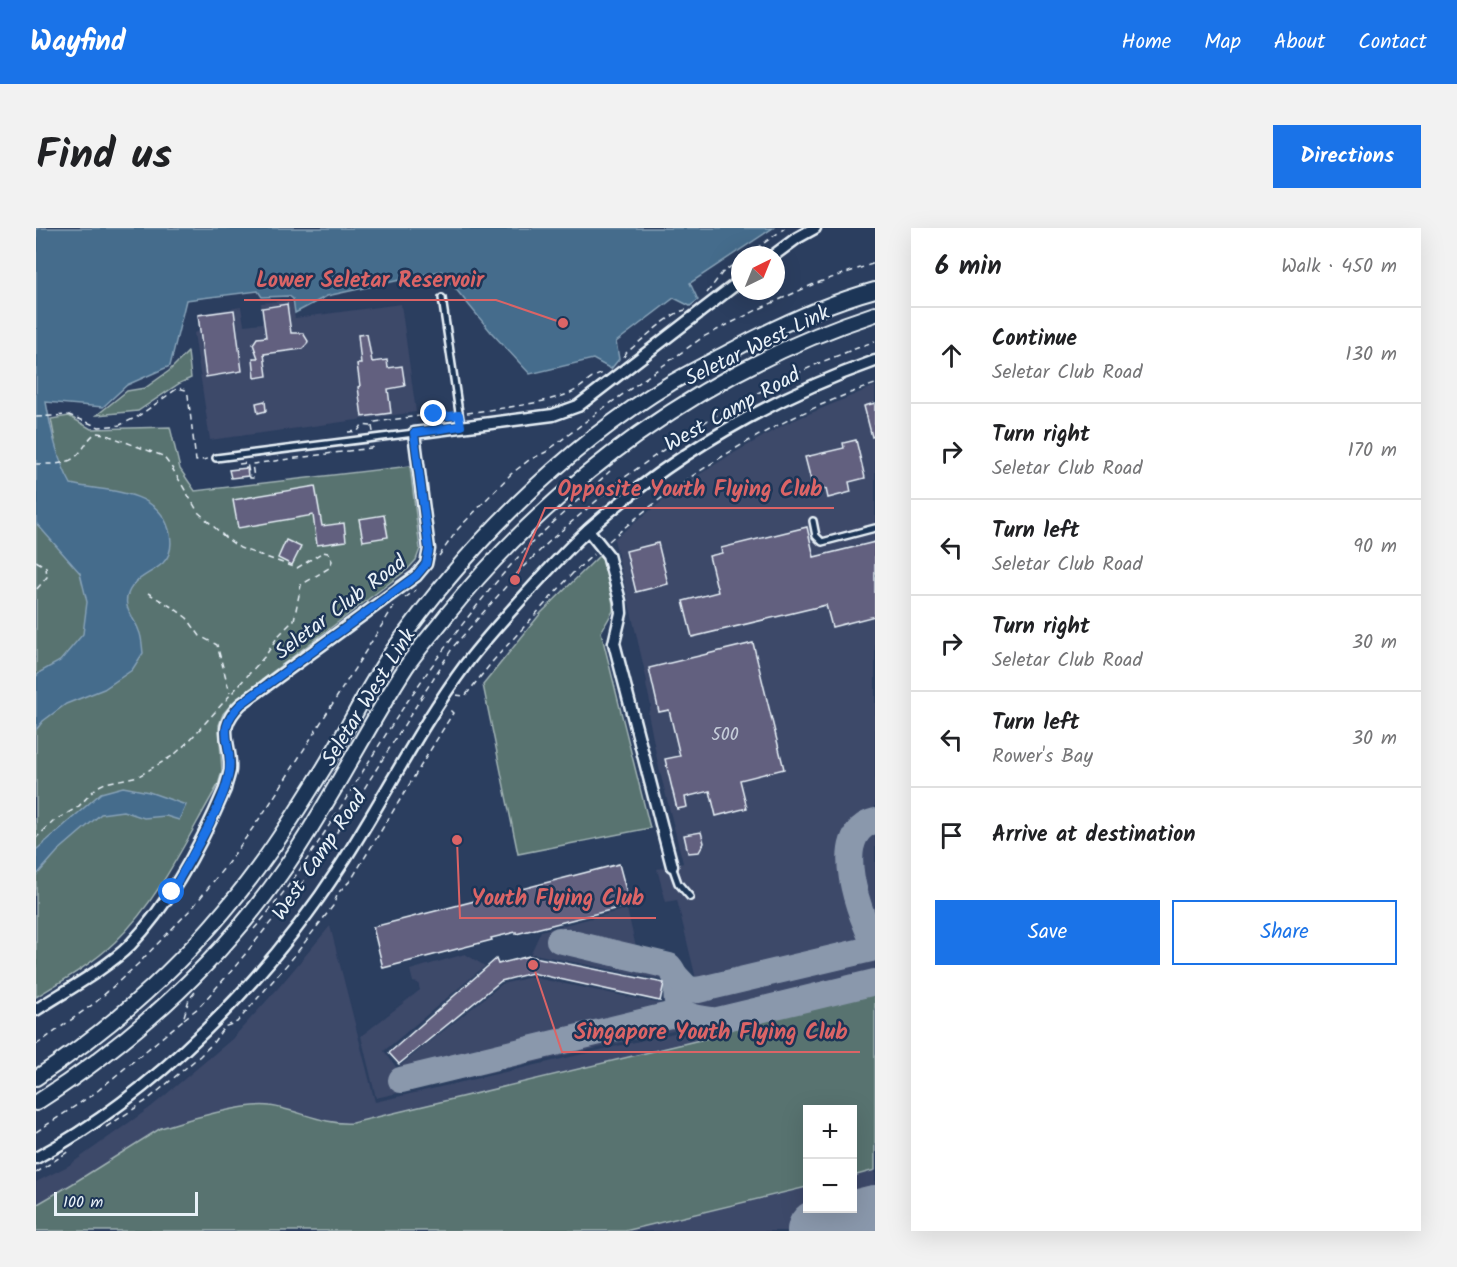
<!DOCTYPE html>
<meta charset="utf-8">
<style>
body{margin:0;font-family:Kalam,sans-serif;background:#f2f2f2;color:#202124}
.controls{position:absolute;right:18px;bottom:18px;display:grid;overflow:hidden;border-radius:0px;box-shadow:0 6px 24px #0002}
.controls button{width:54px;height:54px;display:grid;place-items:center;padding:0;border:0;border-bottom:2px solid #e0e0e0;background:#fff;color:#202124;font:30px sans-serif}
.compass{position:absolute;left:695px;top:18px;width:54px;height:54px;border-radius:50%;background:#fff;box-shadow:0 6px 24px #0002;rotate:43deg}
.scale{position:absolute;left:18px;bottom:15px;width:144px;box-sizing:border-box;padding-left:6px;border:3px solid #e8f1f8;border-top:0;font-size:16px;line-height:21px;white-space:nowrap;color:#e8f1f8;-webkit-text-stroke:4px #1d3557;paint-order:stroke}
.stop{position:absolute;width:18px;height:18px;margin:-14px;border:4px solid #1a73e8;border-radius:50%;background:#fff}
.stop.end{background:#1a73e8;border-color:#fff;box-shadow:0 2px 6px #0008}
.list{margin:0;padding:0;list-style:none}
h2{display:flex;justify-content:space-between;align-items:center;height:78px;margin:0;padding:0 24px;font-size:26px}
h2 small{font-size:20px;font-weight:400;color:#757577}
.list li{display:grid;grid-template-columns:39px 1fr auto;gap:18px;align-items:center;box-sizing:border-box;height:96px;padding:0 24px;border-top:2px solid #e0e0e0}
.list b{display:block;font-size:22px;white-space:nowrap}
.list p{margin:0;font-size:20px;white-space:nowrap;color:#757577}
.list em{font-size:20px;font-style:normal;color:#757577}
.actions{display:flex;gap:12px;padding:18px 24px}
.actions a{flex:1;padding:14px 0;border:2px solid #1a73e8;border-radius:0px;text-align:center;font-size:21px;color:#1a73e8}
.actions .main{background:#1a73e8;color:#fff}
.icon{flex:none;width:33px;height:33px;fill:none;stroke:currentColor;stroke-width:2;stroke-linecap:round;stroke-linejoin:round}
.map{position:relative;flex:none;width:839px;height:1003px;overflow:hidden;border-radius:0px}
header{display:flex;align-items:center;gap:36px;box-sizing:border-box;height:84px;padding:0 30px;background:#1a73e8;color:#fff}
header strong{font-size:28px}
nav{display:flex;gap:33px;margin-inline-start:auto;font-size:21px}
.intro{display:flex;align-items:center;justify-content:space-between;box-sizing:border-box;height:144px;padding:0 36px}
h1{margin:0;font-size:42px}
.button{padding:15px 27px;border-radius:0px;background:#1a73e8;color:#fff;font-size:21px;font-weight:700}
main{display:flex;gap:36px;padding:0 36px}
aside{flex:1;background:#fff;border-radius:0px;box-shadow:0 6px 24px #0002}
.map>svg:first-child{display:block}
</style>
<header>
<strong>Wayfind</strong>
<nav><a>Home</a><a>Map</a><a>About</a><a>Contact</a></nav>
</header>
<div class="intro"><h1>Find us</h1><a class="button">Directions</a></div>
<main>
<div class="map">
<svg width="839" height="1003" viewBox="0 0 839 1003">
<rect width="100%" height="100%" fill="#2b3e5f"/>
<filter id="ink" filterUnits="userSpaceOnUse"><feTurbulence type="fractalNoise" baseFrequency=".0167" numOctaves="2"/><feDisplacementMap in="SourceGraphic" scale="12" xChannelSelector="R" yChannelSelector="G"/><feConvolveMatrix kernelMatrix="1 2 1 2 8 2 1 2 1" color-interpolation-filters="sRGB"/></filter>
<g filter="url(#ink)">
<g fill="#3c4869" fill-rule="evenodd">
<path d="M253 72 256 75 259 90 365 76 380 184 174 212 158 105 163 103 161 86 205 79 208 97 226 95 225 75Z"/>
<path d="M839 158V1003H0V954L32 938 115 879 196 811 244 758 294 698 339 874 668 798 670 792 668 796 340 870 325 808 384 762 382 755 377 754 374 742 429 726 449 738 348 823 361 840 466 756 495 749 627 776 631 753 498 726 494 727 505 703 591 681 600 719 643 729 651 746 660 751 641 672 630 674 621 641 647 635 622 536 612 485 615 478 610 457 611 453 578 311 647 257 691 229 749 196ZM772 882H816V980H772Z"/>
</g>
<g fill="#587370" stroke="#a0b2b4" stroke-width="1.5">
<path d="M152 124 155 150 144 155 102 183 61 187 91 163 109 160 133 143Z"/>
<path d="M33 188 55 201 134 199 144 241 159 263 374 238 384 321 380 332 372 341 197 474 187 486 183 497 186 543 182 557C151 610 124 671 79 714 56 736 28 752 0 769V216L19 212 15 191Z"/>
<path d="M563 328 568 332 577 376V383L565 404 614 600 482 626 447 457 505 385Z"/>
<path d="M829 763 836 764 839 767V942L817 948 816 882H772L771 959 589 1003H0V977L36 956 125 900C149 892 212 874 234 878 263 882 287 897 316 895L672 810 682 799Z"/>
</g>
<g fill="#446c8c" stroke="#86a1b7" stroke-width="1.5">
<path d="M0 0H737L654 55 662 72 654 78 638 70 580 114 583 131 575 141 557 131 494 146 455 104 405 43 291 68 259 85 257 71 253 68 226 69 222 63 150 72 134 138 91 157 67 179 10 174C15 202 21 231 35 256 71 265 124 259 134 306 136 316 135 327 127 335 114 347 96 350 91 369 88 382 99 391 103 403 106 409 106 418 107 425L96 442 68 461 30 476 7 493 0 502V449L4 444 24 433 47 406 51 374 44 345 0 295Z"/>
<path d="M87 559 113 564 150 577 143 592 130 588 108 590 87 583 65 586 22 623 0 648V622L65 565Z"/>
</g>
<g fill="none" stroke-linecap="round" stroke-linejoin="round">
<g stroke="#8a98ac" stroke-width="26">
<path d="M839 593C791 605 825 690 839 717"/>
<path d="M523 712 633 738C651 757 625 783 663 790 669 791 675 793 682 792L839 754"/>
<path d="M638 746 652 761 662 762 839 720"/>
<path d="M365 852 634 787 652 788"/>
</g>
<path stroke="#8a98ac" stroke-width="64" d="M783 1003 839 989"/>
</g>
<g fill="#62607f" stroke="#e8f1f8" stroke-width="1.5">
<path d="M251 76 255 105H267L272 113 271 116 266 121 228 126 231 148 219 150 217 130H222L217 116 221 110 230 109 226 80Z"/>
<path d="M198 82 206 143 170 149 162 87Z"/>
<path d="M331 106 336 134 351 132 352 140 366 138 369 158 352 161 355 185 326 189 322 159 324 158 321 136H325L322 107Z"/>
<path d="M229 173 230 183 222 185 220 175Z"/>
<path d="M839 175V208L836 209 828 178Z"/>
<path d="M820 212 829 250 813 254 815 264 792 270 790 261 778 264 769 229 808 220 807 215Z"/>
<path d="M211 240 212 248 195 250 193 242Z"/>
<path d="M279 258 286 298 308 295 310 313 281 317 277 287 202 300 197 272Z"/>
<path d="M348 287 352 309 327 313 323 291Z"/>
<path d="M771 299 778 329 839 314V388L796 399 790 377 656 409 647 373 682 364 673 328 686 325 685 320Z"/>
<path d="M250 312 265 319 256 337 242 330Z"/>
<path d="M622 315 632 356 600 364 590 323Z"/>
<path d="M717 415 748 541 704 552 711 580 680 588 674 563 649 569 651 579 641 581 629 531 644 528 633 482 623 484 613 440Z"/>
<path d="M665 604 668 615 663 624 652 625 648 607Z"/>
<path d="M583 636 594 677 480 706V704L455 710 456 712 347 740 337 699Z"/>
<path d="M493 728 628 755 624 773 496 745 465 753 363 836 353 825 460 731 462 736Z"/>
</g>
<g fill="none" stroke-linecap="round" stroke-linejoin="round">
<g stroke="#e8f1f8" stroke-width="10">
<g id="service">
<path d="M406 70 425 198"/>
<path d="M180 230 378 205"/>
<path d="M777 293 780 308 786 314 839 300"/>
<path d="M636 638 642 655 654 669"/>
</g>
</g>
<g stroke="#e8f1f8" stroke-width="15">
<g id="minor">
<path d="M738 27 761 10 779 0"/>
<path d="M552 302 572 327 584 373 585 385 578 415 636 638"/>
<path d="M0 782C29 763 70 741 94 717 135 674 166 615 189 561 190 555 193 548 194 542 196 512 178 503 205 476L380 348 390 336 393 321 378 205 517 187 542 178 704 53"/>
<path d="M0 930C118 867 233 749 305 637 348 571 383 499 430 436 449 411 471 387 492 364 512 342 532 320 554 300 637 227 735 170 839 133"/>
</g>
</g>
<g stroke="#e8f1f8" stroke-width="18">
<g id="secondary">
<path d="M0 850C71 803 135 747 189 682 224 641 253 596 281 551 308 510 328 464 356 424 430 319 525 222 635 155 654 144 674 134 693 124 739 99 788 76 839 62"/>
<path d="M0 875C98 812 185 733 251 637 295 573 328 504 370 439 382 421 397 405 410 388 521 250 670 141 839 86"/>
</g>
</g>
<g stroke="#e8f1f8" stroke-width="1.5" stroke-dasharray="6 4.5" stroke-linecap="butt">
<path d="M711 27 749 0"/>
<path d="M671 65 686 45 704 32"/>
<path d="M588 129 590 125C603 115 636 83 650 82"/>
<path d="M431 185C465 180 500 177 532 166 546 161 554 148 568 145"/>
<path d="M0 189 33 187 63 199 84 197 101 189 142 160 150 162 152 167 160 233 172 231"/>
<path d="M312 204 322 203 326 197 335 198"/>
<path d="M337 204 336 198 339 194 398 186 415 188"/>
<path d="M0 236C17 236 34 238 45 223 50 217 53 209 60 205L68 206 127 228 136 240 162 284 190 310 204 320 261 340 287 324 292 325 296 333 293 340 265 357 258 392 242 408 230 427 153 513 138 527 103 548 69 555 61 559 42 579 18 593 0 610"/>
<path d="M203 236 211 235 214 250H218L216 236 335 220 338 218"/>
<path d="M573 313C651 244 740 190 839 156"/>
<path d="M403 328 422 301 475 246 493 232 510 224 562 184 667 109 723 81 778 56 839 35"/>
<path d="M0 333 10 339 11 349 0 362"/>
<path d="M112 365 139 381 151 390 164 408 181 417 194 465"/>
<path d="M369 370 380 362"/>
<path d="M420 467 429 468 457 433 537 345 558 326"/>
<path d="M218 701C278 632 321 548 373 471 404 425 438 379 475 337 505 303 541 274 574 243"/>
<path d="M148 791 162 780 198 740 279 639 417 419 487 339 518 309 585 252 654 203 701 175 783 135 839 113"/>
<path d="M0 817 60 774 102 736 157 679 192 635 233 577 358 378"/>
<path d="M70 899 110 873 164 828 177 815 188 799 201 794 255 732 297 678 302 665 315 652 417 485 412 480"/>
<path d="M0 904 59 865 147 792 153 771 159 764"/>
<path d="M0 945 33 923"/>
</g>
<use href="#service" stroke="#1d3557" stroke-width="5"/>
<use href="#minor" stroke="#1d3557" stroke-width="10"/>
<use href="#secondary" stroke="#1d3557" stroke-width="14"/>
</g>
</g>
<g fill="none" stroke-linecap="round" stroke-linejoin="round" filter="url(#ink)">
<path stroke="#1a73e8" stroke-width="8" d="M136 664C152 633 189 577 193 544 198 513 177 504 205 476L380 348 390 336 393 321 378 205 425 198 423 187 412 188 398 186"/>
</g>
<g text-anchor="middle" stroke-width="5" stroke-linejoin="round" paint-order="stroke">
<g font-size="18" fill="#c6cdda">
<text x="689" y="512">500</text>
</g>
<g font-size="21" fill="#e8f1f8" stroke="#1d3557">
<text transform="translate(721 117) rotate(-26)" y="7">Seletar West Link</text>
<text transform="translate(696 181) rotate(-29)" y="7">West Camp Road</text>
<text transform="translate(304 379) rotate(-37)" y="7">Seletar Club Road</text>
<text transform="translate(332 469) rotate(-58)" y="7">Seletar West Link</text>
<text transform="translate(283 627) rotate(-56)" y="7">West Camp Road</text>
</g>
</g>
<path fill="none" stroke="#db6466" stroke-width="2" d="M527 95L460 72H208M479 352L509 280H798M421 612L424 690H620M497 737L526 824H824"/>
<g fill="#db6466" stroke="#1d3557" stroke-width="2">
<circle cx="527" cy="95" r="6"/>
<circle cx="479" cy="352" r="6"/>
<circle cx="421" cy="612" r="6"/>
<circle cx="497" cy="737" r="6"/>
</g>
<g font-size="22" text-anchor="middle" font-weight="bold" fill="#db6466" stroke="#1d3557" stroke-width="5" stroke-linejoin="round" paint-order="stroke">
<text x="334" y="59">Lower Seletar Reservoir</text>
<text x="654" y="268">Opposite Youth Flying Club</text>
<text x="522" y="677">Youth Flying Club</text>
<text x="675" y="811">Singapore Youth Flying Club</text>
</g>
</svg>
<div class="controls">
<button>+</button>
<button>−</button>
</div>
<svg class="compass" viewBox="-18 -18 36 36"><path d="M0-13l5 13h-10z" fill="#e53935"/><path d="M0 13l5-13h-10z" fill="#757577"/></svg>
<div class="scale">100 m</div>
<div class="stop" style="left:136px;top:664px"></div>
<div class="stop end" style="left:398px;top:186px"></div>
</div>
<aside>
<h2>6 min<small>Walk · 450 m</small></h2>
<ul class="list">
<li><svg class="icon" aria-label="ahead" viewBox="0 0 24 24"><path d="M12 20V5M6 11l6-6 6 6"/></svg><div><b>Continue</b><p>Seletar Club Road</p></div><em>130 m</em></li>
<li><svg class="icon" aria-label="right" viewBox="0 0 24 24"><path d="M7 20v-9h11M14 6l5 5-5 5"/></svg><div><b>Turn right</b><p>Seletar Club Road</p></div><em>170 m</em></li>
<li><svg class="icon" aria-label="left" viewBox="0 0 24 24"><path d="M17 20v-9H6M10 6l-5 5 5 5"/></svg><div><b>Turn left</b><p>Seletar Club Road</p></div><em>90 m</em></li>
<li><svg class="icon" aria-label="right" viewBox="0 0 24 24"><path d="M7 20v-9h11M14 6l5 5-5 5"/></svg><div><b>Turn right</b><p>Seletar Club Road</p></div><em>30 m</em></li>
<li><svg class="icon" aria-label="left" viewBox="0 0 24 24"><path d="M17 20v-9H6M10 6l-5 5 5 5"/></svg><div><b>Turn left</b><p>Rower's Bay</p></div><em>30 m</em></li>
<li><svg class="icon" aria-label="arrive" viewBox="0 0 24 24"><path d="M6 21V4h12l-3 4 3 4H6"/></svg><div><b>Arrive at destination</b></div></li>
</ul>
<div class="actions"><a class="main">Save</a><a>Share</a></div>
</aside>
</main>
